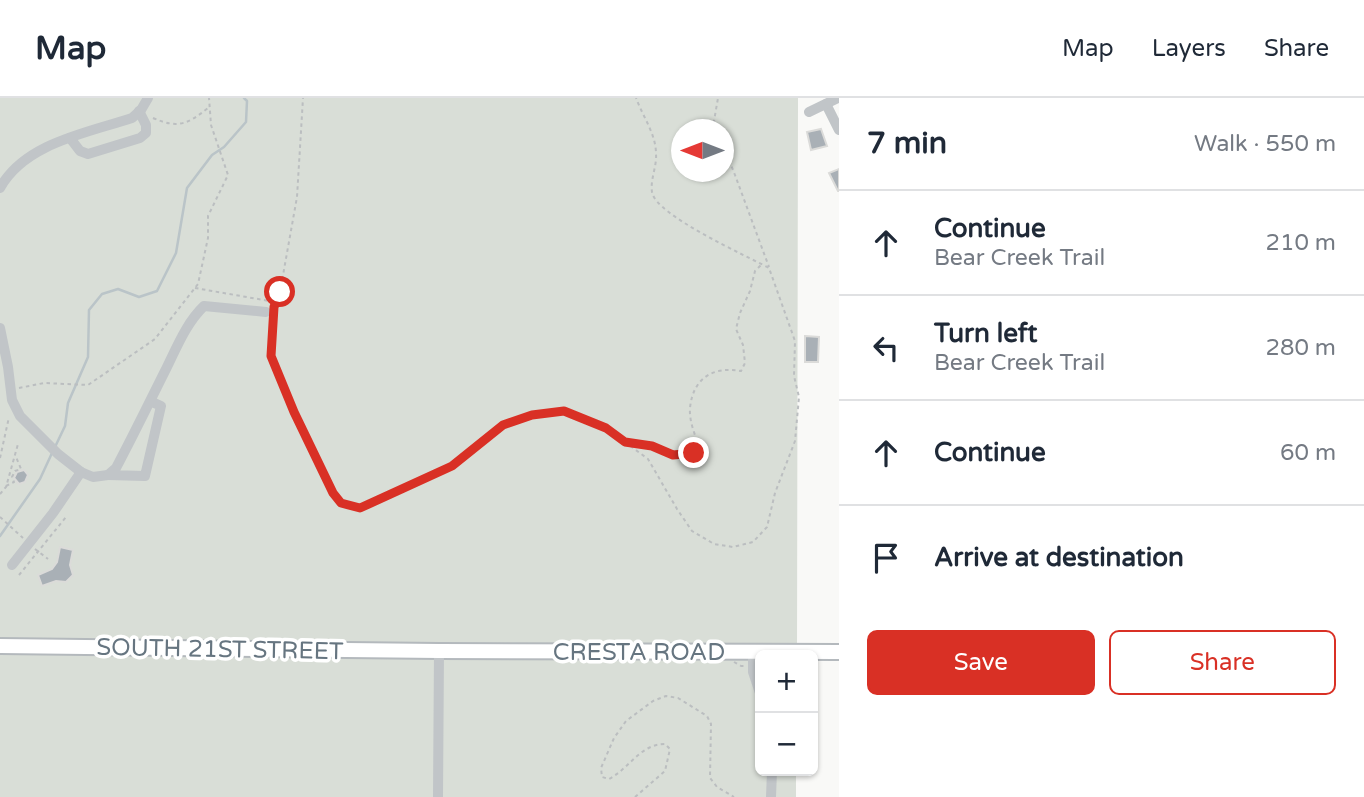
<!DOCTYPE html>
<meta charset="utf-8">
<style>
body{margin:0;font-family:"Varela Round",sans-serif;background:#f2f2f3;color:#1f2937}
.controls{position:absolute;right:21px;bottom:21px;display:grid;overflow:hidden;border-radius:10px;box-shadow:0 2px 5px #0004}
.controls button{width:63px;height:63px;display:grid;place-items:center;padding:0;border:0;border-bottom:2px solid #e0e1e3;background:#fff;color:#1f2937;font:35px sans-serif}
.compass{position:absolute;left:671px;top:21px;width:63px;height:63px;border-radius:50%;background:#fff;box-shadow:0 2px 5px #0004;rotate:270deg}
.stop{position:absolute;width:21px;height:21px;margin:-16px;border:5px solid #d93025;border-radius:50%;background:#fff}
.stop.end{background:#d93025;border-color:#fff;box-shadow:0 2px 7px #0008}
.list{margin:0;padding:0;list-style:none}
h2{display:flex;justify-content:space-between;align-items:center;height:91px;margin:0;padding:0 28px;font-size:30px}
h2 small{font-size:23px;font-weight:400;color:#747a83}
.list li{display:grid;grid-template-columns:46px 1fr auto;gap:21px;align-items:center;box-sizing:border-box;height:105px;padding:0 28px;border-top:2px solid #e0e1e3}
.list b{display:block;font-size:26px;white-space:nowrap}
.list p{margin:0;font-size:23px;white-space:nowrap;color:#747a83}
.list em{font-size:23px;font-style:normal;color:#747a83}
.actions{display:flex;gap:14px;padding:21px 28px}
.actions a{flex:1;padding:16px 0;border:2px solid #d93025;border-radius:10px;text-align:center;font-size:24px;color:#d93025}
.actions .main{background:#d93025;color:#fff}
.icon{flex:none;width:38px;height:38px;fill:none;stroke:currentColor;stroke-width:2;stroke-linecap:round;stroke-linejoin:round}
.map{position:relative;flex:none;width:839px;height:699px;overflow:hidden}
header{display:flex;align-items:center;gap:42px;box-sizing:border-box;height:98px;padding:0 35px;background:#fff;border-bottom:2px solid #e0e1e3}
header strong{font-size:33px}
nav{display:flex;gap:38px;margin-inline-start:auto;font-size:24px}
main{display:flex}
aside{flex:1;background:#fff}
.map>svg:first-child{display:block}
</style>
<header>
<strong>Map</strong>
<nav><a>Map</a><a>Layers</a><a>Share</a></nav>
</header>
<main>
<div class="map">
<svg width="839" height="699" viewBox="0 0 839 699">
<rect width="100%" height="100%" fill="#f9f9f7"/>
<path fill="#d9ded7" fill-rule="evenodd" d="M0 0H798L797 557H760V673H796V699H0ZM682 32H724V74H682Z"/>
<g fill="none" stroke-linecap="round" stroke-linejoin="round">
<g stroke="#bac4c8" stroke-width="2.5">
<path d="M55 349 65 328 68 305 88 259 89 212 102 196 118 191 139 199 157 193 176 155 187 90 212 57 224 49 246 24 247 3 244 0"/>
<path d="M0 438 40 381 52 355"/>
</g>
</g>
<g fill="#a9b0b6" stroke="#dbdbd9" stroke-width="2">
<path d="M821 31 827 48 811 52 807 34Z"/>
<path d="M839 71V93H838L829 75Z"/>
<path d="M805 238 819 239 818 264H805Z"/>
<path d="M24 372 28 377 25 384 19 386 14 380 17 374Z"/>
<path d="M60 449 73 452 70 467 73 477 66 484 56 483 42 488 38 477 52 471 57 464Z"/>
</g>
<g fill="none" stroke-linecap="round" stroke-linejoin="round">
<g stroke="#b4b9bd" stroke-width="18">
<path id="major" d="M0 548 439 553 839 554"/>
</g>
<g stroke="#bbbec0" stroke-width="2" stroke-dasharray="3.5 3.5" stroke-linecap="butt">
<path d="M153 20C178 31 188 26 208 10"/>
<path d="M716 32 714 23 718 0"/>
<path d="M724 49 735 77 769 169"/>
<path d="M195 190 275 204"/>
<path d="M274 208 280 194 297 99 303 0"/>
<path d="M273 221 271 258 294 314 333 395 341 405 360 410 452 368 503 327 532 317 564 313 606 330 648 361 677 411 692 433 714 446 733 449 753 444 767 429 775 395 795 343 799 299 794 278 795 243 769 170C747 158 655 117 652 94 650 82 657 68 656 56 656 36 643 19 636 0"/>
<path d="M19 290 44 285 88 287 155 241 198 186 208 140V118L228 77 211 27 209 0"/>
<path d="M626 344 652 348 673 357 694 355 699 348C695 337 689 323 690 310 693 280 713 268 741 273L745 265 743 247 736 231 740 215 750 193 755 173 761 167"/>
<path d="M0 360 9 319"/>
<path d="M6 388 14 384 12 379 15 373 21 371 16 359"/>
<path d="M0 396 6 389 18 346"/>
<path d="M0 419 23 440"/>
<path d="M35 451 48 461"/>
<path d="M19 477 66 419"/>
<path d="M734 564 741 568H744"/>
<path d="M635 699 665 673 670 651 665 646C640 646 630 670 609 681L602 679 601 670 614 640 626 623 653 603 666 598 678 600 707 618 711 626 710 680 717 689 734 699"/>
</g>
<g stroke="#c1c5c8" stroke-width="10">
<path d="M826 6 839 32"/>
<path d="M809 14 838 0"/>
<path d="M70 40 80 53 88 56 140 40 146 35V27L139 13"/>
<path d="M0 90C25 45 87 35 132 20L141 12 148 0"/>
<path d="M0 230 8 269 12 302 20 318 58 356 81 374 93 379 108 377"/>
<path d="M150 303 161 308 145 378 108 377 116 370C133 338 149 305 165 273 176 251 186 225 204 208L266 214"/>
<path d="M12 467 53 415 81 374"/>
<path d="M753 554V574L760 595"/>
<path d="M438 699 439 553"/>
<path d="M771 699 772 673"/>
</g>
<use href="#major" stroke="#fff" stroke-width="14"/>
</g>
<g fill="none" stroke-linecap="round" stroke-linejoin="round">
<path stroke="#d93025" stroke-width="9" d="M280 194 274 209 271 258 294 314 333 395 341 405 360 410 452 368 503 327 532 317 564 313 606 330 625 344 652 348 673 357 694 355"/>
</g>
<g text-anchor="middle" stroke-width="7" stroke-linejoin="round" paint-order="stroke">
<g font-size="24" fill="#667580" stroke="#fff">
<text transform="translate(220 551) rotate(1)" y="8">SOUTH 21ST STREET</text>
<text x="639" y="562">CRESTA ROAD</text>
</g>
</g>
</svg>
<div class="controls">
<button>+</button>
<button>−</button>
</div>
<svg class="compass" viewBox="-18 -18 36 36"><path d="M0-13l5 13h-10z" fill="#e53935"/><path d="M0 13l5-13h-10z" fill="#747a83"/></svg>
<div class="stop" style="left:280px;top:194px"></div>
<div class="stop end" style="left:694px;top:355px"></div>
</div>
<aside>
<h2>7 min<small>Walk · 550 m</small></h2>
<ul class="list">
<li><svg class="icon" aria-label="ahead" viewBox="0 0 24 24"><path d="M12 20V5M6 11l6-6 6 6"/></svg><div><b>Continue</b><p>Bear Creek Trail</p></div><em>210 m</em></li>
<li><svg class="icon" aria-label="left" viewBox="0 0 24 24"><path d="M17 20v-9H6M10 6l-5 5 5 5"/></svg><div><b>Turn left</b><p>Bear Creek Trail</p></div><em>280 m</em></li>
<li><svg class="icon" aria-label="ahead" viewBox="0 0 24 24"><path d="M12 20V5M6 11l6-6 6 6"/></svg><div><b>Continue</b></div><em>60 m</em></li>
<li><svg class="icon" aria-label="arrive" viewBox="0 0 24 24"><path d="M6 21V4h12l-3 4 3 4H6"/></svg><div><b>Arrive at destination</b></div></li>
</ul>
<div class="actions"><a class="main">Save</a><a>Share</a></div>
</aside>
</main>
